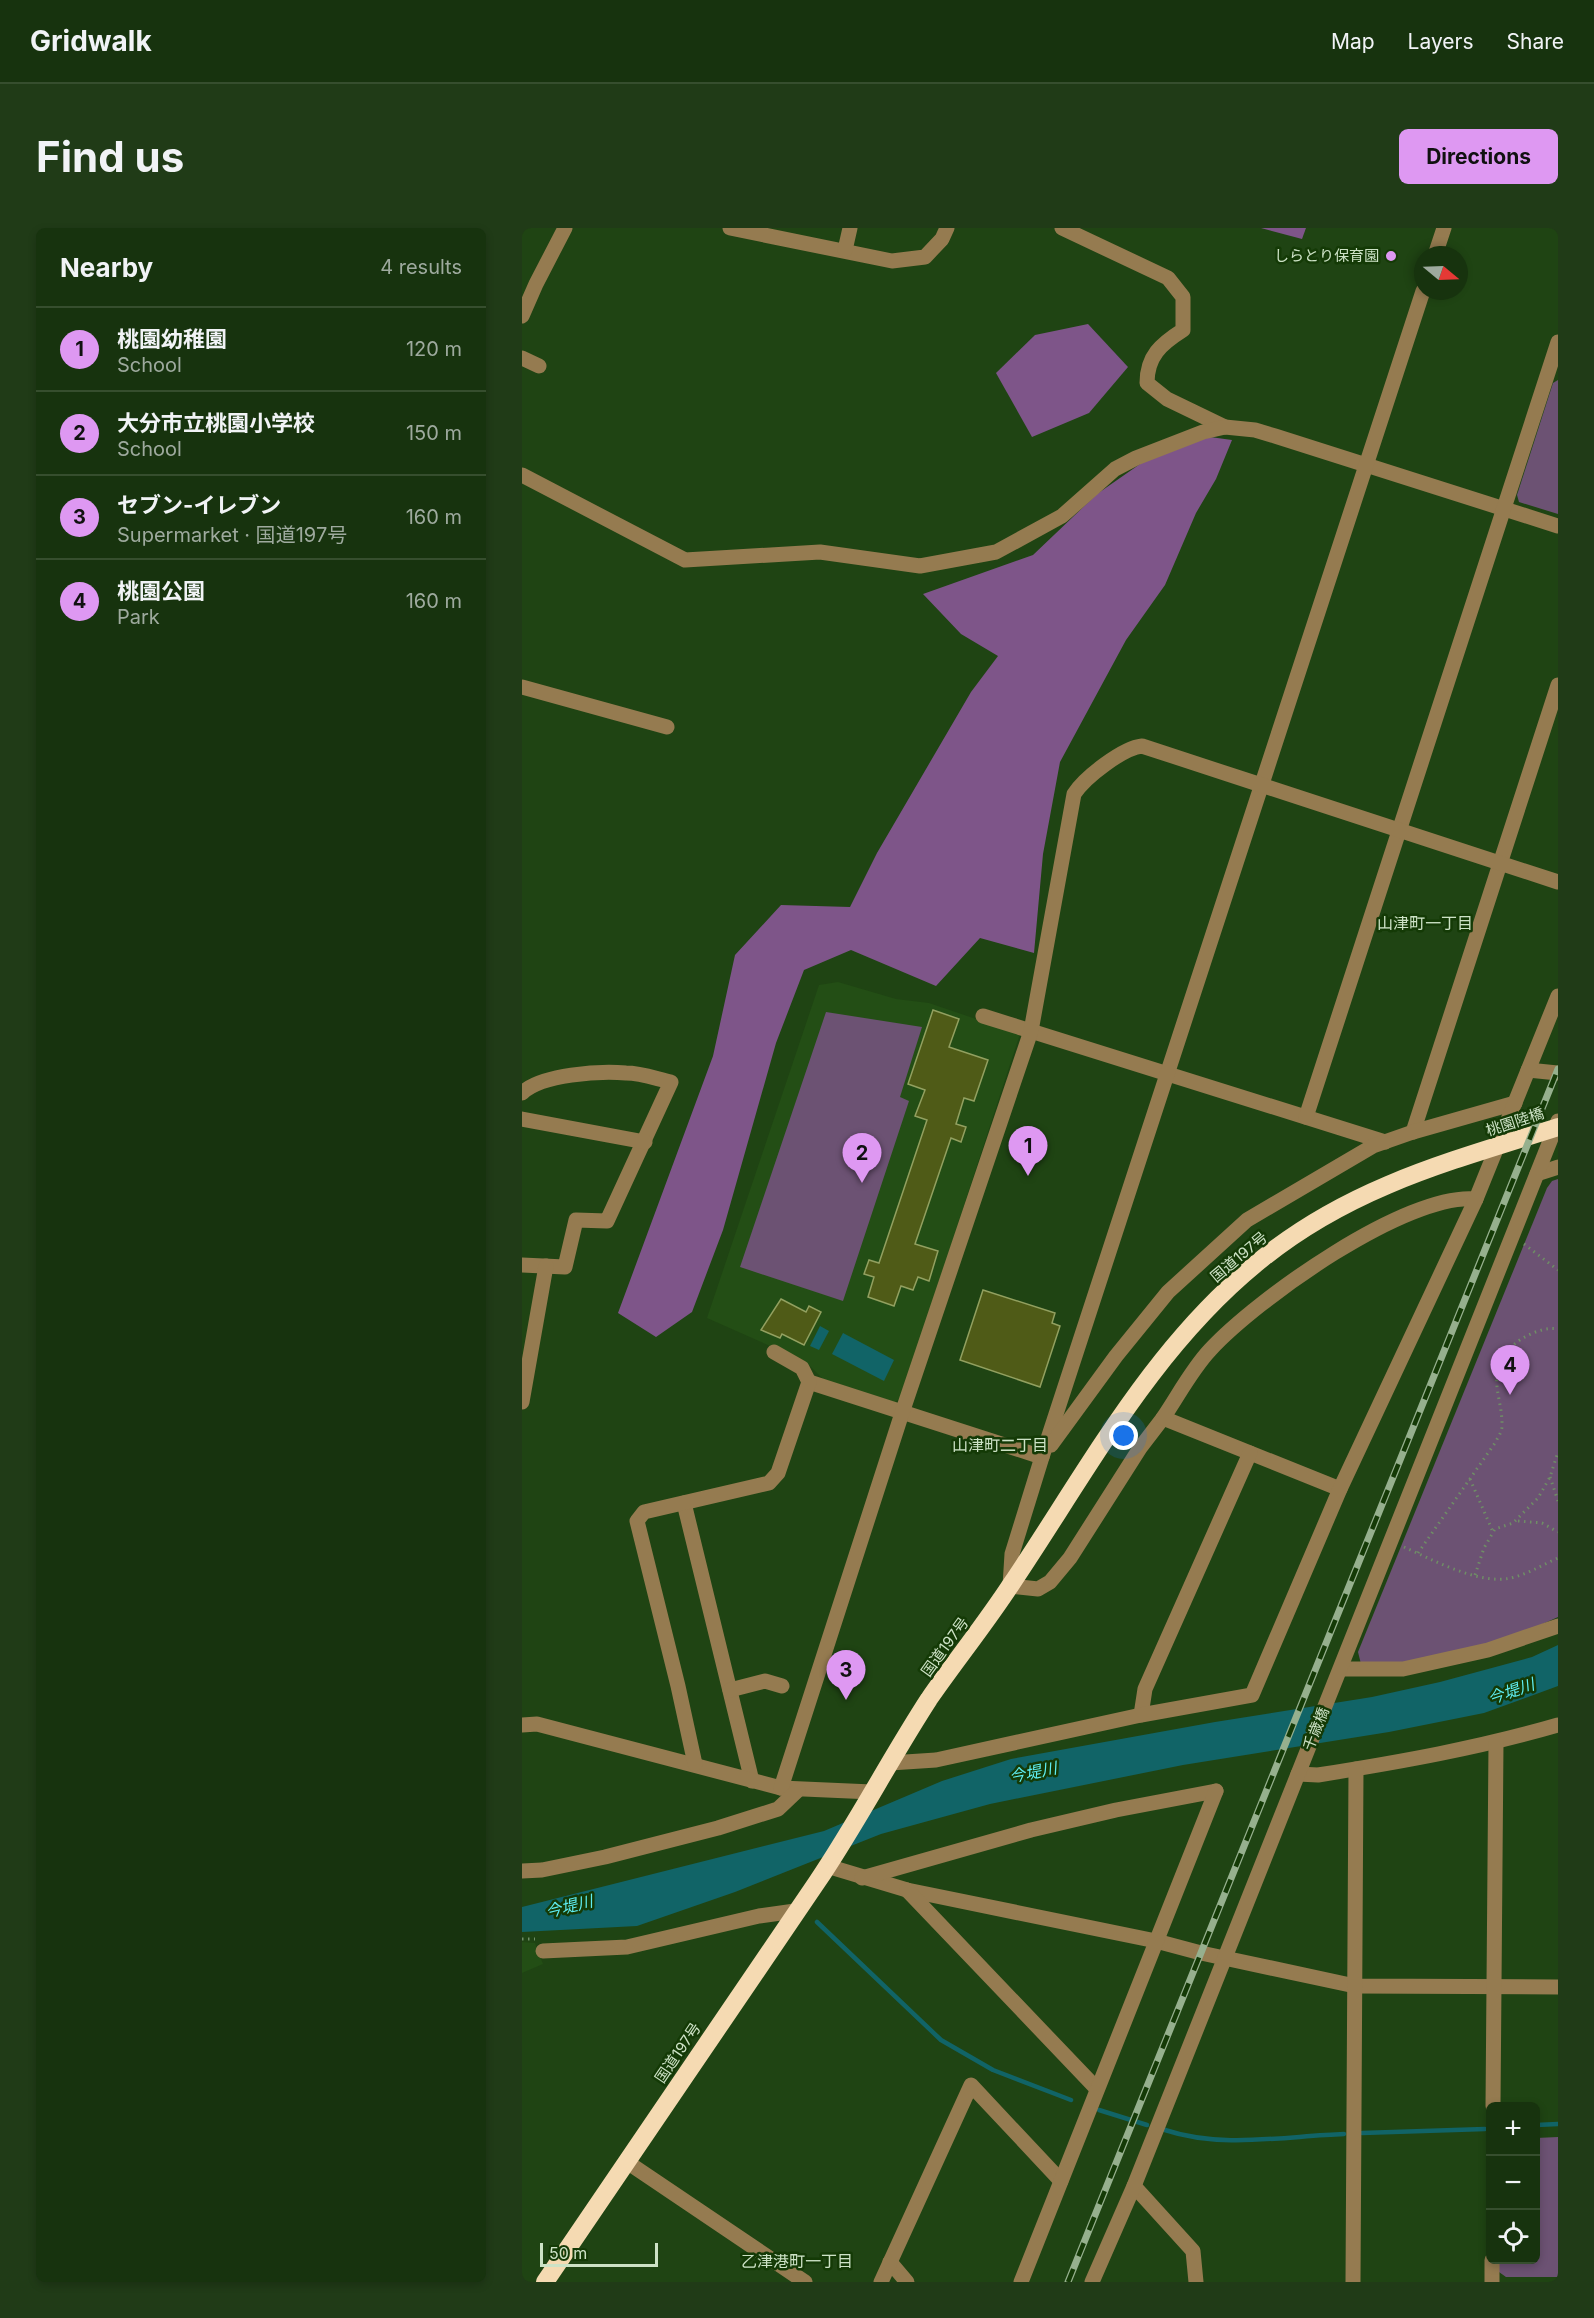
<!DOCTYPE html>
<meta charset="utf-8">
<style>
body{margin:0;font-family:Inter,"Noto Sans JP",sans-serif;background:#203b17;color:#f1f3f6}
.controls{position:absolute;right:18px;bottom:18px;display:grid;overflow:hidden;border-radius:9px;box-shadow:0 3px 9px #0003}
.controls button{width:54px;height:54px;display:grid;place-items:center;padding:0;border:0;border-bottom:2px solid #364e2e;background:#17330e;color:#f1f3f6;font:30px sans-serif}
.compass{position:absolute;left:892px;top:18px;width:54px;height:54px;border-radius:50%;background:#17330e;box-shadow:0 3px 9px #0003;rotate:109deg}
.scale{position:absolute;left:18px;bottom:15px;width:118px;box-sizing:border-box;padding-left:6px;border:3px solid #cde2c6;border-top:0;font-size:16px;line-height:21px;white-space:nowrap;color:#cde2c6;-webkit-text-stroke:4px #143a06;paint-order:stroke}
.you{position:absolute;left:602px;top:1208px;width:21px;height:21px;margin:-15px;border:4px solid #fff;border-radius:50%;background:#1a73e8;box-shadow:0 0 0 9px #1a73e833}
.badge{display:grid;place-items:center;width:39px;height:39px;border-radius:50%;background:#de98f2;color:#111;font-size:20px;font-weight:700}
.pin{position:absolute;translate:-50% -50px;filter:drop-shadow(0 2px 3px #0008)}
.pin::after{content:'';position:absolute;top:32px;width:21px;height:18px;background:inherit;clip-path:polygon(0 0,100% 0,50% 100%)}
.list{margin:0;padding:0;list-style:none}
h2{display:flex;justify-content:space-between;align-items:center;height:78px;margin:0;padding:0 24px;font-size:26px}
h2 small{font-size:20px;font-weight:400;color:#9eaa9e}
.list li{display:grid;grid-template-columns:39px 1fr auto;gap:18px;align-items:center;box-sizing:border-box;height:84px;padding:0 24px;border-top:2px solid #364e2e}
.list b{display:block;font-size:22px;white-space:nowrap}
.list p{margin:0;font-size:20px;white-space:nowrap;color:#9eaa9e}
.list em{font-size:20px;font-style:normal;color:#9eaa9e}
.icon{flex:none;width:33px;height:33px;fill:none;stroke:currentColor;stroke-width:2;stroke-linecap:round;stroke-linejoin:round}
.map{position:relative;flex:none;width:1036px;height:2054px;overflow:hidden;border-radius:9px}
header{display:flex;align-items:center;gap:36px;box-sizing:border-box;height:84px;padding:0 30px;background:#17330e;border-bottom:2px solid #364e2e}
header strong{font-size:28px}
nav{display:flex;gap:33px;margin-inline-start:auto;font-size:21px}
.intro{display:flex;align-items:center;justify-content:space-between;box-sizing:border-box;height:144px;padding:0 36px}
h1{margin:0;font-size:42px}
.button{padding:15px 27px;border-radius:9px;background:#de98f2;color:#111;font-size:21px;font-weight:700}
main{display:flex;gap:36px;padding:0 36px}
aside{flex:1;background:#17330e;border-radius:9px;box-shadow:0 3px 9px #0003}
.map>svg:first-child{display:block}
</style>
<header>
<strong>Gridwalk</strong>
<nav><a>Map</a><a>Layers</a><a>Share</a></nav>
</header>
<div class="intro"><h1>Find us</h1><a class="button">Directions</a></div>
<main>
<aside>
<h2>Nearby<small>4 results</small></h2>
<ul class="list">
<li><span class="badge">1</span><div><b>桃園幼稚園</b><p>School</p></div><em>120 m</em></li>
<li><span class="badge">2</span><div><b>大分市立桃園小学校</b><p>School</p></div><em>150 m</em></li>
<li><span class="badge">3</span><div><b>セブン-イレブン</b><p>Supermarket · 国道197号</p></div><em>160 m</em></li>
<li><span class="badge">4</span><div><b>桃園公園</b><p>Park</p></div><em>160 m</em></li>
</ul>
</aside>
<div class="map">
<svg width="1036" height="2054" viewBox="0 0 1036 2054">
<rect width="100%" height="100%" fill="#1f4413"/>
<g fill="#234e15">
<path d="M316 754 374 771 407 775 498 806 379 1170 373 1174 301 1151 284 1134 185 1090 297 757Z"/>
<path d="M0 1714 13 1715 21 1736 0 1745Z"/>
</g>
<g fill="#6c5273">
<path d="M1036 152V286L997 274 995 267 1031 155Z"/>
<path d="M304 784 400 799 378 869 387 873 321 1073 218 1039Z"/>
<path d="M1036 951V1389L1001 1405 901 1434 839 1436 836 1424 1025 960 1030 953Z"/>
<path d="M1036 1909V2049H984L977 2044V2032H1014V1910Z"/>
</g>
<g fill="#7e5589">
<path d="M739 0H784L780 11Z"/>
<path d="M566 96 606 139 567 185 510 209 474 145 513 107Z"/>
<path d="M688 209 710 212 694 251 674 285 643 357 604 412 538 534 521 626 512 725 458 710 414 758 329 722 282 742 254 815 201 1002 170 1084 134 1109 96 1085 191 828 213 727 259 677 328 679 355 625 449 464 476 428 439 406 401 366 511 327 575 266 631 227Z"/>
</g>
<g fill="#116467">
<path d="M298 1098 307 1103 297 1122 288 1118Z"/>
<path d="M321 1105 372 1132 362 1153 310 1126Z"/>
<path d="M1036 1417V1458L962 1485 867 1504 661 1537 468 1576 359 1606 213 1664 115 1698 0 1704V1679L302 1603 420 1553 489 1531 693 1494 850 1469 918 1454 1010 1429Z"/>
</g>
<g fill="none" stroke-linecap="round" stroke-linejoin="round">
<g stroke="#116467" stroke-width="4.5">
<path d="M295 1694 419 1812 471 1842 549 1872"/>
<path d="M577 1882 625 1897"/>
<path d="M1014 1897 1036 1896"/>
<path d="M643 1902C700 1921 764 1908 822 1906"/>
<path d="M840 1905 963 1901"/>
</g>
</g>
<g fill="#4f5b17" stroke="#92a060" stroke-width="1.5">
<path d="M411 782 437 791 427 819 466 832 452 873 442 870 434 896 444 899 439 914 429 910 393 1016 416 1023 407 1053 396 1049 391 1062 379 1058 372 1078 346 1069 352 1049 342 1046 347 1032 357 1035 405 892 393 888 403 862 386 856Z"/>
<path d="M461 1062 533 1085 530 1095 538 1098 518 1159 438 1132Z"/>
<path d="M259 1071 284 1084 287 1078 299 1084 282 1117 260 1106 258 1110 239 1102Z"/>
</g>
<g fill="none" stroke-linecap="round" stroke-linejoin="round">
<g stroke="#6f8d66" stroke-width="3" stroke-dasharray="1.5 4.5" stroke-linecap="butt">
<path d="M1002 1016 1036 1042"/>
<path d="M1028 1249 1036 1273"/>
<path d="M948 1251 971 1304"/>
<path d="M996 1293 1020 1295 1036 1304"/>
<path d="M882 1319C911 1332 957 1357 989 1350 1006 1346 1020 1337 1036 1330"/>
<path d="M896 1325 973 1215C976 1209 980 1204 980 1198 981 1172 965 1149 984 1126 990 1118 996 1112 1005 1108 1014 1103 1026 1099 1036 1101"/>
<path d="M953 1347 962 1320 973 1301 991 1295 1016 1270 1028 1249 1036 1224"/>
<path d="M0 1711H13"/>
</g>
<g stroke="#957b50" stroke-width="15">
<path d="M208 0 370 33 403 29 420 11 425 0"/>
<path d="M540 0 646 50 661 69V102C639 116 625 128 625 155L645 171 703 199"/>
<path d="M323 22 328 0"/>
<path d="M913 27 922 0"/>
<path d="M0 88 14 56 43 0"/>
<path d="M0 130 17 138"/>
<path d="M0 247 163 332 298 324 398 338 474 324 540 288 593 241 614 230 681 204 703 199 733 202 753 208 1036 298"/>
<path d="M0 459 145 499"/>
<path d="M461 788 863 914"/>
<path d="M1006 842 1036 845"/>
<path d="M0 865C20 846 77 843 104 845 119 845 135 851 149 854L85 993 54 992 43 1039 0 1037"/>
<path d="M784 889 1036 114"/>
<path d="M0 891 123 914"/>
<path d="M891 904 1036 457"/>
<path d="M1015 946 1036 939"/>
<path d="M287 1154 520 1229"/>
<path d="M0 1174 24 1038"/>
<path d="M641 1190 618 1220 548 1330 528 1354 516 1361 488 1358 490 1326 520 1229 901 63"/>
<path d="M529 1217 594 1128 646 1064 725 992 851 918 891 904 993 875"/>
<path d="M818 1261 641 1190C656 1168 670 1141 688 1122 735 1071 885 964 954 971"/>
<path d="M162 1275 230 1553"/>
<path d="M819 1441H881L966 1422 1036 1398"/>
<path d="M208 1462 243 1453 260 1458"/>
<path d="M619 1487 623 1461 728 1225"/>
<path d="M0 1497 15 1496 259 1560 350 1564"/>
<path d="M368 1535 414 1532 619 1487 730 1467 818 1261 954 971 1036 768"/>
<path d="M173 1536 156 1458 115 1293 122 1284 247 1255 256 1245 287 1154 280 1140 252 1124"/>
<path d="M776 1546 796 1547C878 1534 957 1520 1036 1497"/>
<path d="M259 1560 380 1185 509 803 552 566C563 549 601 520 620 518L1036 654"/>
<path d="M305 1638 385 1662 634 1713 679 1725 833 1758 1036 1759"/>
<path d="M0 1643 20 1642 83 1629 196 1600 256 1581 276 1562"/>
<path d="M340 1650 509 1602 594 1582 694 1563"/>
<path d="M385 1662 575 1861"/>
<path d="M21 1723 105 1719 237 1688 273 1683"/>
<path d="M971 1878 974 1515"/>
<path d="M105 1934 283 2054"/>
<path d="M612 1958 671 2023 674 2054"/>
<path d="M368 2034 385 2054"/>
<path d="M359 2054 449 1857 539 1953"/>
<path d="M499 2054 694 1563"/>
<path d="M570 2054 612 1958 1036 893"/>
<path d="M831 2054 834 1541"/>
<path d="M970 2054V2032"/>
</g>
<path stroke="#f5dab2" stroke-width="18" d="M23 2054C114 1921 204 1787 295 1654 335 1595 368 1531 407 1471 434 1432 464 1395 490 1355 566 1242 632 1116 741 1030 831 958 929 933 1036 899"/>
<g stroke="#96b08e" stroke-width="7">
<path id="rail" d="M546 2054 1036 841"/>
</g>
<use href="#rail" stroke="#143a06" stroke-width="4.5" stroke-dasharray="14" stroke-linecap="butt"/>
</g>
<circle fill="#de98f2" stroke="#143a06" stroke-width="2" cx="869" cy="28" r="6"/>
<g text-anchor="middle" stroke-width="5" stroke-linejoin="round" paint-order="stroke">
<g font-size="15" fill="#cde2c6" stroke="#143a06" text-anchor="end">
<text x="857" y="33">しらとり保育園</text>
</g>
<g font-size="15" fill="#cde2c6" stroke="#143a06">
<text transform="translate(993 894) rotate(-18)" y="5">桃園陸橋</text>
<text transform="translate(717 1029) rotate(-40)" y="5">国道197号</text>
<text transform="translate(423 1419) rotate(-54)" y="5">国道197号</text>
<text transform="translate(794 1501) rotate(-68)" y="5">千歳橋</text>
<text transform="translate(156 1825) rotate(-56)" y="5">国道197号</text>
</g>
<g font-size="16" fill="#cde2c6" stroke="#143a06">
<text x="903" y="701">山津町一丁目</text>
<text x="478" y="1223">山津町二丁目</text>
<text x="275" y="2039">乙津港町一丁目</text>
</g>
<g font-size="16" font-style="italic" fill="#5feef3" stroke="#143a06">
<text transform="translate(989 1463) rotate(-19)" y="6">今堤川</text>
<text transform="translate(511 1544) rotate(-11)" y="6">今堤川</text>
<text transform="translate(47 1678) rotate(-14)" y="6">今堤川</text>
</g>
</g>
</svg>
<div class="controls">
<button>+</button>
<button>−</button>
<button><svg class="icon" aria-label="locate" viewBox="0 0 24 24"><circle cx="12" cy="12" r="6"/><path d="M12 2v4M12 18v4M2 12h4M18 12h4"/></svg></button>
</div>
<svg class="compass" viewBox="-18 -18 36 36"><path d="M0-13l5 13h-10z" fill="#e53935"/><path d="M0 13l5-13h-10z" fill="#9eaa9e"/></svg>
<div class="scale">50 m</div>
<div class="you"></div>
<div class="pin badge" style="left:506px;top:948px">1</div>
<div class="pin badge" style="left:340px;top:955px">2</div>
<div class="pin badge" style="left:324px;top:1472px">3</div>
<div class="pin badge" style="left:988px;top:1167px">4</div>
</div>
</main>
